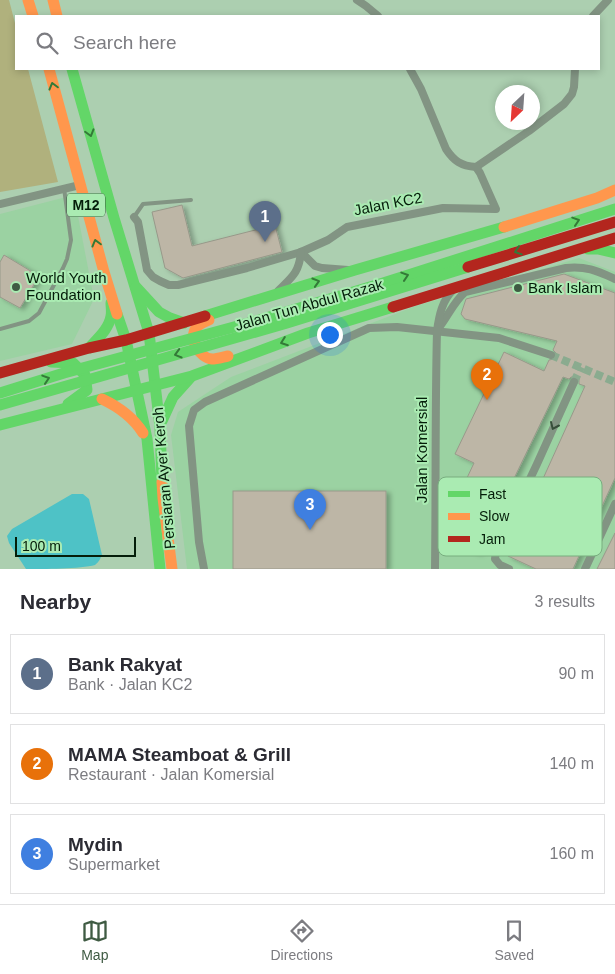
<!DOCTYPE html>
<meta charset="utf-8">
<style>
body{margin:0;font-family:Helvetica,sans-serif;background:#f2f2f3;color:#2b2b33}
.compass{position:absolute;left:495px;top:85px;width:45px;height:45px;border-radius:50%;background:#fff;box-shadow:0 2px 8px #0003;rotate:205deg}
.scale{position:absolute;left:15px;bottom:12px;width:121px;box-sizing:border-box;padding-left:5px;border:2px solid #041d09;border-top:0;font-size:14px;line-height:18px;white-space:nowrap;color:#041d09;-webkit-text-stroke:4px #aaebb2;paint-order:stroke}
.you{position:absolute;left:329px;top:334px;width:18px;height:18px;margin:-12px;border:4px solid #fff;border-radius:50%;background:#1a73e8;box-shadow:0 0 0 8px #1a73e833}
.badge{display:grid;place-items:center;width:32px;height:32px;border-radius:50%;background:#3f5b43;color:#fff;font-size:16px;font-weight:700}
.pin{position:absolute;translate:-50% -41px;filter:drop-shadow(0 1px 2px #0008)}
.pin::after{content:'';position:absolute;top:26px;width:18px;height:15px;background:inherit;clip-path:polygon(0 0,100% 0,50% 100%)}
.list{margin:0;padding:0;list-style:none}
h2{display:flex;justify-content:space-between;align-items:center;height:65px;margin:0;padding:0 20px;font-size:21px}
h2 small{font-size:16px;font-weight:400;color:#7c7c81}
.list li{display:grid;grid-template-columns:32px 1fr auto;gap:15px;align-items:center;box-sizing:border-box;height:80px;margin:0 10px 10px;padding:0 10px;border:1px solid #e1e1e2;border-radius:0px}
.list b{display:block;font-size:19px;white-space:nowrap}
.list p{margin:0;font-size:16px;white-space:nowrap;color:#7c7c81}
.list em{font-size:16px;font-style:normal;color:#7c7c81}
.icon{flex:none;width:28px;height:28px;fill:none;stroke:currentColor;stroke-width:2;stroke-linecap:round;stroke-linejoin:round}
.map{position:relative;flex:none;width:615px;height:569px;overflow:hidden}
.search{position:absolute;background:#fff;box-shadow:0 2px 8px #0003;left:15px;right:15px;top:15px;height:55px;display:flex;align-items:center;gap:12px;box-sizing:border-box;padding:0 18px;border-radius:0px;color:#7c7c81;font-size:19px}
.sheet{height:335px;background:#fff}
nav{display:flex;justify-content:space-around;align-items:center;box-sizing:border-box;height:70px;border-top:1px solid #e1e1e2;background:#fff;font-size:14px;color:#7c7c81}
nav a{display:grid;justify-items:center;gap:2px}
nav .on{color:#3f5b43}
.map>svg:first-child{display:block}
</style>
<div class="map">
<svg width="615" height="569" viewBox="0 0 615 569">
<defs>
<filter id="shadow"><feDropShadow dx="4" dy="2" stdDeviation="2.5" flood-color="#0004"/></filter>
</defs>
<rect width="100%" height="100%" fill="#accfb0"/>
<g fill="#9bd2a2">
<path d="M74 195 94 299 72 344 0 361V214Z"/>
<path d="M579 258 615 272V569H187L171 435 178 412 231 377 416 306Z"/>
</g>
<path fill="#b0b17d" d="M0 0H9L16 27V69H28L58 182 0 192Z"/>
<path fill="#4ec2c6" d="M72 494H83L89 499 102 555C100 559 99 562 95 565 81 569 43 569 26 569L9 543 7 536 12 529Z"/>
<g fill="#bdb6a6" stroke="#98998a" filter="url(#shadow)">
<path d="M182 205 192 246 275 225 282 252 183 278 165 268 152 212Z"/>
<path d="M4 255 39 276 20 308 0 297V262Z"/>
<path d="M564 274 615 293V478L573 569H536L508 556 585 386 579 384V379L576 377H571L569 379 563 377 478 553 452 540 450 514 474 463 455 454 504 352 544 371 549 360 554 359 557 354 553 350 557 341 465 319 461 314 466 299Z"/>
<rect x="233" y="491" width="153" height="78"/>
<path d="M615 533V569H597Z"/>
</g>
<g fill="none" stroke-linecap="round" stroke-linejoin="round">
<g stroke="#8aab8f" stroke-width="8" stroke-dasharray="8 4" stroke-linecap="butt">
<path d="M551 355 615 382"/>
<path d="M574 382 581 367"/>
</g>
<g stroke="#829483" stroke-width="4">
<path d="M134 217 143 204 191 200"/>
<path d="M0 329 29 321 39 313 63 268 67 259 71 240 64 188"/>
</g>
<g stroke="#829483" stroke-width="8">
<path d="M357 0 366 6 378 16"/>
<path d="M593 16 608 0"/>
<path d="M476 167 529 131 564 104 572 94 574 87 575 69"/>
<path d="M0 204 80 185"/>
<path d="M134 217 138 222 147 270 153 277 160 281 169 285H178L247 268 301 252 328 240 347 227 443 208 496 209 480 173 476 167C461 166 454 161 446 149L421 89 410 69"/>
<path d="M301 252 315 266 322 268 348 270"/>
<path d="M278 291C292 277 299 273 301 252"/>
<path d="M437 330C448 317 452 304 465 292L566 268C587 266 597 271 615 279"/>
<path d="M204 569 199 542 189 426 194 410 205 402 369 328 397 327 499 338 551 355"/>
<path d="M435 569C436 490 435 410 437 331 439 316 442 300 454 289"/>
<path d="M509 569 500 565 495 559 496 551 537 464 574 382"/>
<path d="M585 569 615 504"/>
</g>
<g stroke="#63d668" stroke-width="11">
<path d="M72 69 114 218 149 333 160 427 162 482"/>
<path d="M588 249H598L615 253"/>
<path d="M136 287 159 312 170 318 184 323"/>
<path d="M117 314 126 340 147 439 160 569"/>
<path d="M205 316 355 270 504 227"/>
<path d="M89 348C97 339 109 329 111 316 112 312 111 307 111 303"/>
<path d="M51 362 73 363 85 375 87 390 68 404"/>
<path d="M162 421 173 397 190 378"/>
<path d="M0 425 192 376 308 333 393 307"/>
</g>
<g stroke="#ff974d" stroke-width="11">
<path d="M28 0 33 16"/>
<path d="M53 0 57 16"/>
<path d="M49 69 104 272 117 314"/>
<path d="M504 227 597 198 615 190"/>
<path d="M209 320C204 322 199 324 196 328 188 340 200 358 212 359 217 359 223 357 228 356"/>
<path d="M102 399C119 407 133 417 143 433"/>
<path d="M162 482 163 498 172 569"/>
</g>
<g stroke="#b3261e" stroke-width="11">
<path d="M393 307 615 238"/>
<path d="M0 373 89 348 126 340 205 316"/>
</g>
<g stroke="#63d668" stroke-width="11">
<path d="M0 393 64 373 256 321 380 284 615 209"/>
<path d="M0 405 287 323 468 267"/>
</g>
<path stroke="#b3261e" stroke-width="11" d="M468 267 615 222"/>
</g>
<defs><path id="oneway-chevron" d="M-2-3.5L2.5 0L-2 3.5" fill="none" stroke-width="1.6" stroke-linecap="round" stroke-linejoin="round" transform="scale(1.25)"/></defs>
<g stroke="#347a38">
<use href="#oneway-chevron" transform="translate(53 86) rotate(-105)"/>
<use href="#oneway-chevron" transform="translate(90 133) rotate(74)"/>
<use href="#oneway-chevron" transform="translate(576 221) rotate(-18)"/>
<use href="#oneway-chevron" transform="translate(96 243) rotate(-105)"/>
<use href="#oneway-chevron" transform="translate(518 251) rotate(162)"/>
<use href="#oneway-chevron" transform="translate(405 276) rotate(-18)"/>
<use href="#oneway-chevron" transform="translate(316 282) rotate(-17)"/>
<use href="#oneway-chevron" transform="translate(284 342) rotate(160)"/>
<use href="#oneway-chevron" transform="translate(178 354) rotate(164)"/>
<use href="#oneway-chevron" transform="translate(46 379) rotate(-18)"/>
</g>
<use stroke="#364d3a" href="#oneway-chevron" transform="translate(554 426) rotate(114)"/>
<g fill="#3f5b43" stroke="#aaebb2" stroke-width="2">
<circle cx="16" cy="287" r="5"/>
<circle cx="518" cy="288" r="5"/>
</g>
<g text-anchor="middle" stroke-width="4" stroke-linejoin="round" paint-order="stroke">
<rect fill="#aaebb2" stroke="#365b3c" stroke-width="1" x="67" y="193.5" width="38" height="23" rx="4"/>
<g font-size="14" font-weight="bold" fill="#041d09">
<text x="86" y="210">M12</text>
</g>
<g font-size="15" fill="#041d09" stroke="#aaebb2">
<text transform="translate(388 204) rotate(-11)" y="5">Jalan KC2</text>
<text transform="translate(309 305) rotate(-16)" y="5">Jalan Tun Abdul Razak</text>
<text transform="translate(422 450) rotate(-90)" y="5">Jalan Komersial</text>
<text transform="translate(164 478) rotate(-95)" y="5">Persiaran Ayer Keroh</text>
</g>
<g font-size="15" fill="#041d09" stroke="#aaebb2" text-anchor="start">
<text x="26" y="283">World Youth<tspan x="26" dy="17">Foundation</tspan></text>
<text x="528" y="293">Bank Islam</text>
</g>
</g>
<rect x="438" y="477" width="164" height="79" rx="8" fill="#aaebb2" stroke="#78ad7f" stroke-width="1"/>
<rect x="448" y="491" width="22" height="6" fill="#63d668"/>
<rect x="448" y="513" width="22" height="7" fill="#ff974d"/>
<rect x="448" y="536" width="22" height="6" fill="#b3261e"/>
<g font-size="14" fill="#041d09">
<text x="479" y="499">Fast</text>
<text x="479" y="521">Slow</text>
<text x="479" y="544">Jam</text>
</g>
</svg>
<svg class="compass" viewBox="-18 -18 36 36"><path d="M0-13l5 13h-10z" fill="#e53935"/><path d="M0 13l5-13h-10z" fill="#7c7c81"/></svg>
<div class="scale">100 m</div>
<div class="you"></div>
<div class="pin badge" style="left:265px;top:242px;background:#5c6f8a">1</div>
<div class="pin badge" style="left:487px;top:400px;background:#e8710a">2</div>
<div class="pin badge" style="left:310px;top:530px;background:#3f7fe0">3</div>
<div class="search"><svg class="icon" aria-label="search" viewBox="0 0 24 24"><circle cx="10" cy="10" r="6"/><path d="M15 15l6 6"/></svg>Search here</div>
</div>
<section class="sheet">
<h2>Nearby<small>3 results</small></h2>
<ul class="list">
<li><span class="badge" style="background:#5c6f8a">1</span><div><b>Bank Rakyat</b><p>Bank · Jalan KC2</p></div><em>90 m</em></li>
<li><span class="badge" style="background:#e8710a">2</span><div><b>MAMA Steamboat &amp; Grill</b><p>Restaurant · Jalan Komersial</p></div><em>140 m</em></li>
<li><span class="badge" style="background:#3f7fe0">3</span><div><b>Mydin</b><p>Supermarket</p></div><em>160 m</em></li>
</ul>
</section>
<nav>
<a class="on"><svg class="icon" aria-label="map" viewBox="0 0 24 24"><path d="M3 6l6-2 6 2 6-2v14l-6 2-6-2-6 2zM9 4v14M15 6v14"/></svg>Map</a>
<a><svg class="icon" aria-label="directions" viewBox="0 0 24 24"><path d="M12 3l9 9-9 9-9-9zM9 14v-3h6M13 9l2 2-2 2"/></svg>Directions</a>
<a><svg class="icon" aria-label="saved" viewBox="0 0 24 24"><path d="M7 4h10v16l-5-4-5 4z"/></svg>Saved</a>
</nav>
